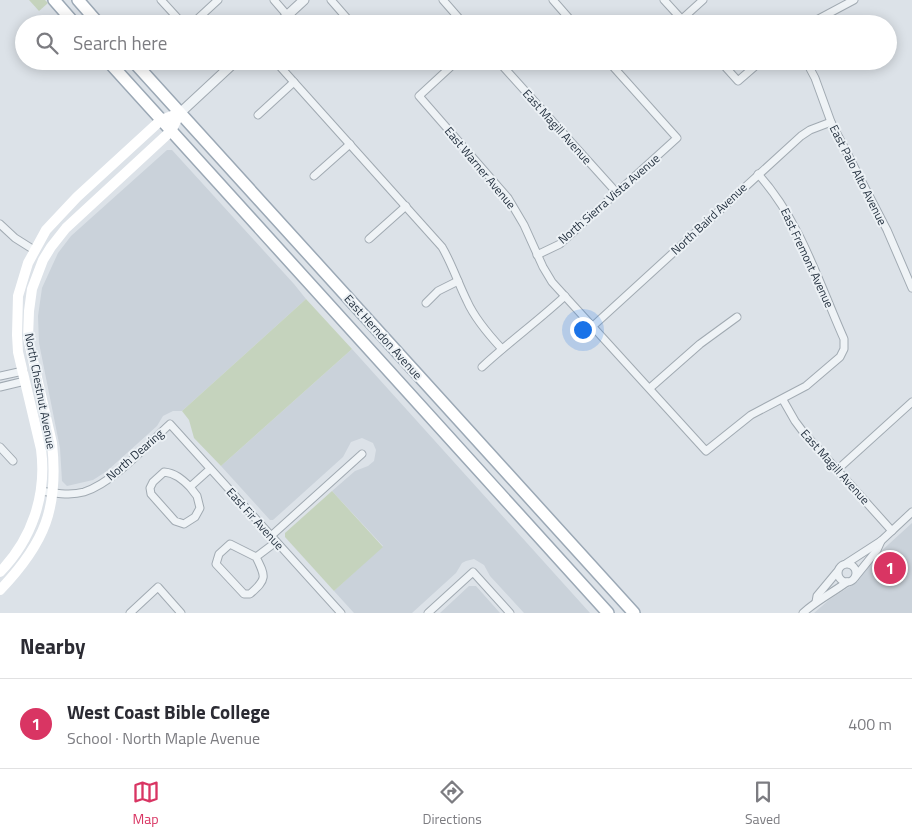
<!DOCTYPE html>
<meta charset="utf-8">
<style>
body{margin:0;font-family:"Titillium Web",sans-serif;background:#f7f7f7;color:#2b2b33}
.you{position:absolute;left:582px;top:329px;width:18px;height:18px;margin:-12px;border:4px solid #fff;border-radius:50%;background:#1a73e8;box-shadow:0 0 0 8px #1a73e833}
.badge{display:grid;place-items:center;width:32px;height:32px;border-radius:50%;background:#d93563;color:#fff;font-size:16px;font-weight:700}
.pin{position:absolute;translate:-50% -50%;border:2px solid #fff;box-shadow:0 1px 5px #0006}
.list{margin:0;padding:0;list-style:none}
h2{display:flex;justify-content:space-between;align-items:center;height:65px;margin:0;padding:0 20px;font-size:21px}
h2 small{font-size:16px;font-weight:400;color:#7c7c81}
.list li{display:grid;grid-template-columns:32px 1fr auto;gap:15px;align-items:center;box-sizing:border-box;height:90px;padding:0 20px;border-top:1px solid #e1e1e2}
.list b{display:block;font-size:19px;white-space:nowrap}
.list p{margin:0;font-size:16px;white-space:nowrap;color:#7c7c81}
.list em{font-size:16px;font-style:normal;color:#7c7c81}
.icon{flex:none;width:28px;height:28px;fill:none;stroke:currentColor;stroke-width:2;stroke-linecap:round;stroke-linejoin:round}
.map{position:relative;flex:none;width:912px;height:613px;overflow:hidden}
.search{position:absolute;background:#fff;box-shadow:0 2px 12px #0003;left:15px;right:15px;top:15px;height:55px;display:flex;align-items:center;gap:12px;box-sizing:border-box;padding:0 18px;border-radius:28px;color:#7c7c81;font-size:19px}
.sheet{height:155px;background:#fff}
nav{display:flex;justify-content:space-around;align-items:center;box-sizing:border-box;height:70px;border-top:1px solid #e1e1e2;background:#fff;font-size:14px;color:#7c7c81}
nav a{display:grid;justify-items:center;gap:2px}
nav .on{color:#d93563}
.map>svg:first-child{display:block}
</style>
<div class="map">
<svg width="912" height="613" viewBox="0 0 912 613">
<rect width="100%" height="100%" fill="#dce2e8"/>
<g fill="#cad2da">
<path d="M167 150H172L294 284 306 299 182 411H173L163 416 157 426 107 471 93 480 67 486 62 481 60 448 39 343 38 316 42 288 58 253 71 236Z"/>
<path d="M352 349 590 613H524L490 576 484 565 474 559 466 561 462 563 456 573 412 613H354L334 591 383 546 332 491 355 471 368 466 374 461 376 450 373 443 362 438 351 442 343 457 273 520H270L221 466Z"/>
<path d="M912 523V613H814L830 599 857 582 878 554Z"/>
<path d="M469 586H476L500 613H440Z"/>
</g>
<g fill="#c5d3bd">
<path d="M29 0H45L48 3 39 11Z"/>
<path d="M306 299 352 349 221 466 194 438 189 420 182 411Z"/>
<path d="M332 491 383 547 334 591 285 537V533Z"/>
</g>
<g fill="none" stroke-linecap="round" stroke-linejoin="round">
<g stroke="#a1aab2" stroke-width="9">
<g id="minor">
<path d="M161 0 183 24"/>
<path d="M274 0 287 15"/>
<path d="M331 0 352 24"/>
<path d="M443 0 464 24"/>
<path d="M553 0 574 24"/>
<path d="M664 0 686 24"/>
<path d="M682 19 703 0"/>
<path d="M192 24 218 0"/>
<path d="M809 24 854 0"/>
<path d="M275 61 442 247C452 264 458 283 467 301 475 319 488 334 502 349"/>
<path d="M457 61 419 96 508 198 524 225 543 267 552 282 706 451 751 415 806 386 840 357 844 349V339C819 283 800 220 758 174"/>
<path d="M498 61 617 193"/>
<path d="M720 61 738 81 761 61"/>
<path d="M806 61 815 78 831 122 887 230 912 288"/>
<path d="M258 115 294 82"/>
<path d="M314 176 350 144"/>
<path d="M0 224 15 238 34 250"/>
<path d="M369 239 406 206"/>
<path d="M537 255 560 244 570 235 677 138 608 61"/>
<path d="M426 303 438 291 458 281"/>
<path d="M593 326 801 136 810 130 831 122"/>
<path d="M482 367C509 342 538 321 565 296"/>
<path d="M0 376 23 371"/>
<path d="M0 387 25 381"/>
<path d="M650 388 700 344 737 317"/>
<path d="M783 400 795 421 804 433 892 531"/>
<path d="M0 447 13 461"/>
<path d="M837 470 912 402"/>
<path d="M190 487C182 479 175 473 164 472L153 482 150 488 151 494 175 521 184 524 195 517 200 508 197 496 190 487 210 469"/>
<path d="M41 491C55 493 70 496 84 492 113 483 147 445 170 424L341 613"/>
<path d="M271 536 362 454"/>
<path d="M256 557 230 544 219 554 216 564 244 594H250C267 579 266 577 256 557L276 542"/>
<path d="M847 563 881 541 912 512"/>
<circle cx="847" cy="573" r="9"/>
<path d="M856 576 877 550 881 541"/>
<path d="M816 602 817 596 837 572"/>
<path d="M130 613 158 587 181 613"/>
<path d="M428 613 473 572 510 613"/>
<path d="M803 613C816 601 832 593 847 582"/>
</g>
</g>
<g stroke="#a1aab2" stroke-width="11">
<g id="tertiary">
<path d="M278 24 304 0"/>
<path d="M180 113 236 61"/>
</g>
</g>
<g stroke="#9ba8b5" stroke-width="14">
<g id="primary">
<path d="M54 0 75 24"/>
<path d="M78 0 99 24"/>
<path d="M108 61 608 613"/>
<path d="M133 61 634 613"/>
</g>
</g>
<use href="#minor" stroke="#eff3f6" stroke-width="7"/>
<use href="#tertiary" stroke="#eff3f6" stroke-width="9"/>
<g stroke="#fff" stroke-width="10">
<path d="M0 572C32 539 47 495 41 449L18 352 17 335 18 296 28 263 46 230 77 197 161 120 180 113"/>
<path d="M0 590C45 543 59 508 52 443L28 338 29 311 32 289 43 260 51 247 66 228 171 131 180 113"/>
</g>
<use href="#primary" stroke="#fff" stroke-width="11"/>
</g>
<g text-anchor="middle" stroke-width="4" stroke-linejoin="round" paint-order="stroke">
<g font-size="12" fill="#253240" stroke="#ecf1f5">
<text transform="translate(557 127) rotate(48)" y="4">East Magill Avenue</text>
<text transform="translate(480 168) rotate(50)" y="4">East Warner Avenue</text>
<text transform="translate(858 175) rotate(63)" y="4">East Palo Alto Avenue</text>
<text transform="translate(609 199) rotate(-41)" y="4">North Sierra Vista Avenue</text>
<text transform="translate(709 219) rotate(-43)" y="4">North Baird Avenue</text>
<text transform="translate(807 258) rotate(65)" y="4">East Fremont Avenue</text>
<text transform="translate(383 337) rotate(48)" y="4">East Herndon Avenue</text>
<text transform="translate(40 391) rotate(79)" y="4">North Chestnut Avenue</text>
<text transform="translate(135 455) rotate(-41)" y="4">North Dearing</text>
<text transform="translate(835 467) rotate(48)" y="4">East Magill Avenue</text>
<text transform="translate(255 519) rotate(48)" y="4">East Fir Avenue</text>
</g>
</g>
</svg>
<div class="you"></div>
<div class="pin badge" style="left:890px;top:568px">1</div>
<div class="search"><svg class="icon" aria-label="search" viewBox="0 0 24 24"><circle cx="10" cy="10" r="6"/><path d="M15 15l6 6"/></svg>Search here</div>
</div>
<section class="sheet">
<h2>Nearby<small></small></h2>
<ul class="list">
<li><span class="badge">1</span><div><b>West Coast Bible College</b><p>School · North Maple Avenue</p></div><em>400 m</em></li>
</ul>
</section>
<nav>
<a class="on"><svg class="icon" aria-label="map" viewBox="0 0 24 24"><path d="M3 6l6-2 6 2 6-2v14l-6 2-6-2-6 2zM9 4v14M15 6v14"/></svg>Map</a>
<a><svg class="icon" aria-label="directions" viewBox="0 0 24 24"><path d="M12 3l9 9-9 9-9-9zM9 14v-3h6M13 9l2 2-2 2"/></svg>Directions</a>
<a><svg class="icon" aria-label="saved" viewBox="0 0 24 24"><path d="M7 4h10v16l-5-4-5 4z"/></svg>Saved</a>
</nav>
